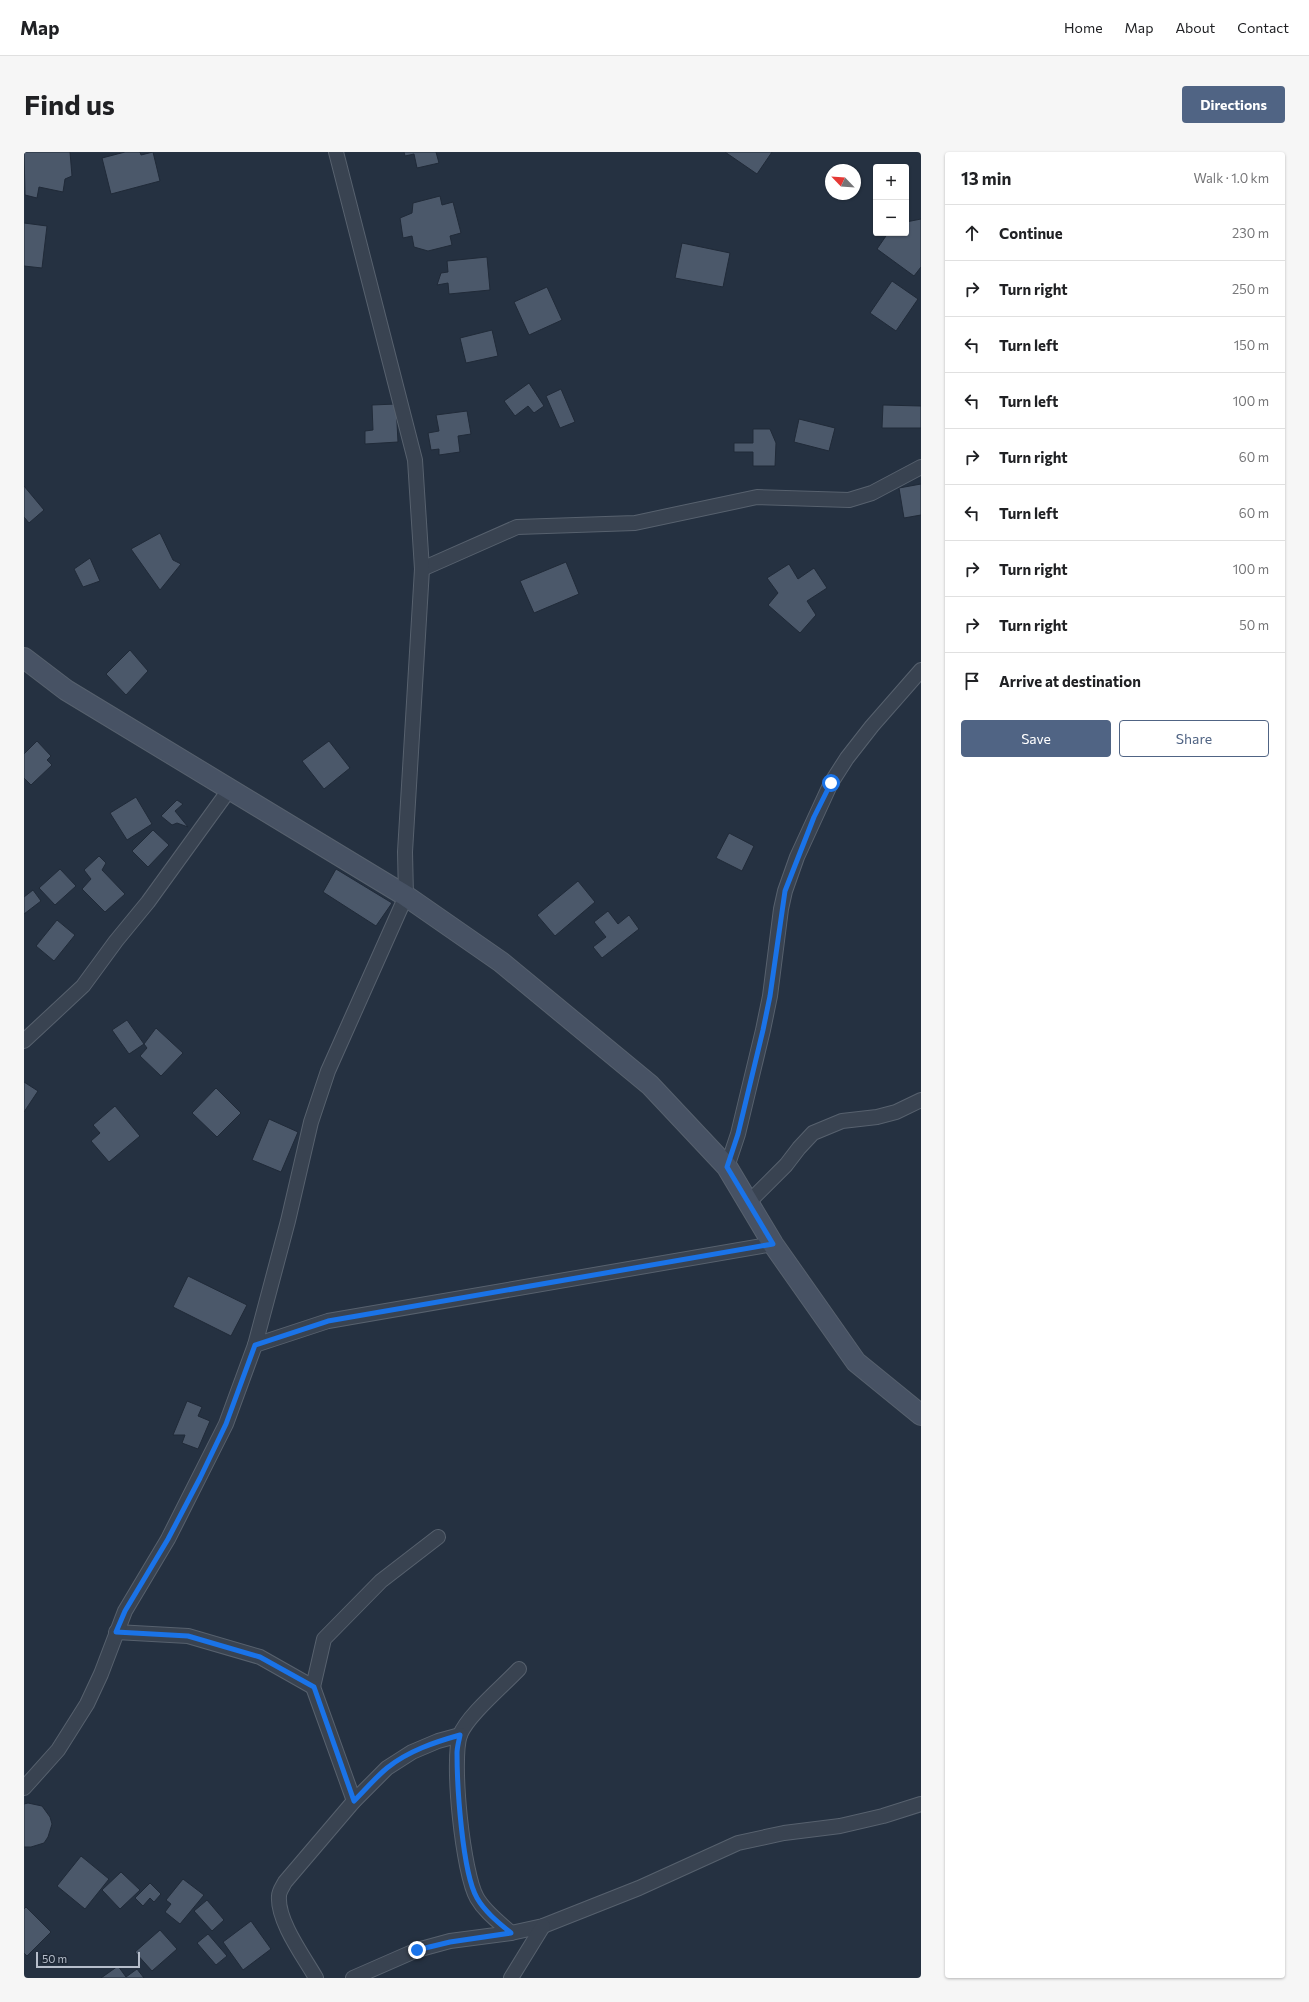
<!DOCTYPE html>
<meta charset="utf-8">
<style>
body{margin:0;font-family:Commissioner,sans-serif;background:#f6f6f6;color:#202124}
.controls{position:absolute;right:12px;top:12px;display:grid;overflow:hidden;border-radius:4px;box-shadow:0 1px 3px #0004}
.controls button{width:36px;height:36px;display:grid;place-items:center;padding:0;border:0;border-bottom:1px solid #e0e0e0;background:#fff;color:#202124;font:20px sans-serif}
.compass{position:absolute;left:801px;top:12px;width:36px;height:36px;border-radius:50%;background:#fff;box-shadow:0 1px 3px #0004;rotate:295deg}
.scale{position:absolute;left:12px;bottom:10px;width:104px;box-sizing:border-box;padding-left:4px;border:2px solid #b6becb;border-top:0;font-size:11px;line-height:14px;white-space:nowrap;color:#b6becb;-webkit-text-stroke:3px #1e2836;paint-order:stroke}
.stop{position:absolute;width:12px;height:12px;margin:-9px;border:3px solid #1a73e8;border-radius:50%;background:#fff}
.stop.end{background:#1a73e8;border-color:#fff;box-shadow:0 1px 4px #0008}
.list{margin:0;padding:0;list-style:none}
h2{display:flex;justify-content:space-between;align-items:center;height:52px;margin:0;padding:0 16px;font-size:17px}
h2 small{font-size:13px;font-weight:400;color:#757577}
.list li{display:grid;grid-template-columns:26px 1fr auto;gap:12px;align-items:center;box-sizing:border-box;height:56px;padding:0 16px;border-top:1px solid #e0e0e0}
.list b{display:block;font-size:15px;white-space:nowrap}
.list em{font-size:13px;font-style:normal;color:#757577}
.actions{display:flex;gap:8px;padding:12px 16px}
.actions a{flex:1;padding:9px 0;border:1px solid #506484;border-radius:4px;text-align:center;font-size:14px;color:#506484}
.actions .main{background:#506484;color:#fff}
.icon{flex:none;width:22px;height:22px;fill:none;stroke:currentColor;stroke-width:2;stroke-linecap:round;stroke-linejoin:round}
.map{position:relative;flex:none;width:897px;height:1826px;overflow:hidden;border-radius:4px}
header{display:flex;align-items:center;gap:24px;box-sizing:border-box;height:56px;padding:0 20px;background:#fff;border-bottom:1px solid #e0e0e0}
header strong{font-size:19px}
nav{display:flex;gap:22px;margin-inline-start:auto;font-size:14px}
.intro{display:flex;align-items:center;justify-content:space-between;box-sizing:border-box;height:96px;padding:0 24px}
h1{margin:0;font-size:28px}
.button{padding:10px 18px;border-radius:4px;background:#506484;color:#fff;font-size:14px;font-weight:700}
main{display:flex;gap:24px;padding:0 24px}
aside{flex:1;background:#fff;border-radius:4px;box-shadow:0 1px 3px #0004}
.map>svg:first-child{display:block}
</style>
<header>
<strong>Map</strong>
<nav><a>Home</a><a>Map</a><a>About</a><a>Contact</a></nav>
</header>
<div class="intro"><h1>Find us</h1><a class="button">Directions</a></div>
<main>
<div class="map">
<svg width="897" height="1826" viewBox="0 0 897 1826">
<rect width="100%" height="100%" fill="#253141"/>
<g fill="#4b586a" stroke="#202a38">
<path d="M0 0H46L48 24 41 27 39 40 15 35 13 46 1 43Z"/>
<path d="M101 0H116L117 3 129 0 136 29 87 42 78 6Z"/>
<path d="M380 0H412L415 11 393 16 390 2 381 4Z"/>
<path d="M701 0H748L733 22Z"/>
<path d="M416 44 418 53 429 50 437 81 426 84 428 93 404 99 390 95 388 84 379 86 376 66 388 61 389 51Z"/>
<path d="M897 67V115L890 124 853 97 864 81H882V70Z"/>
<path d="M0 71 23 74 18 116 0 114Z"/>
<path d="M658 91 706 101 699 135 651 126Z"/>
<path d="M463 105 466 138 425 142 424 131 413 133 417 121 424 120 423 109Z"/>
<path d="M868 129 894 147 872 179 846 161Z"/>
<path d="M523 135 538 168 505 183 490 150Z"/>
<path d="M468 178 474 204 442 211 436 186Z"/>
<path d="M505 231 520 254 510 261 504 254 491 264 480 249Z"/>
<path d="M537 237 551 270 536 276 522 244Z"/>
<path d="M372 252 374 290 341 292V279L349 278 348 253Z"/>
<path d="M859 253 897 254V276H858Z"/>
<path d="M443 259 447 282 434 284 436 300 415 303V297L407 298 404 281 415 279 412 263Z"/>
<path d="M775 267 811 276 805 299 770 290Z"/>
<path d="M729 277H746L752 291 751 314H729V300H710V291H729Z"/>
<path d="M897 332V363L880 366 875 336Z"/>
<path d="M0 334 20 358 5 371 0 365Z"/>
<path d="M136 381 149 408 157 412 136 438 107 397Z"/>
<path d="M66 406 76 429 59 435 50 417Z"/>
<path d="M542 410 555 442 510 461 496 429Z"/>
<path d="M765 412 774 427 790 416 803 436 783 449 792 463 776 481 744 453 754 441 743 426Z"/>
<path d="M106 498 124 519 102 543 82 522Z"/>
<path d="M13 589 27 604 23 608 28 613 7 633 0 626V602Z"/>
<path d="M305 589 326 616 300 637 278 609Z"/>
<path d="M112 645 128 672 103 688 86 661Z"/>
<path d="M153 648 159 652 151 659 164 675 153 671 148 673 137 664Z"/>
<path d="M129 678 145 693 124 715 108 699Z"/>
<path d="M705 681 730 694 718 719 692 706Z"/>
<path d="M75 704 82 711 78 718 101 742 81 760 58 737 67 727 60 718Z"/>
<path d="M36 717 52 734 31 753 15 736Z"/>
<path d="M312 717 368 751 352 774 299 740Z"/>
<path d="M554 729 571 750 531 784 513 763Z"/>
<path d="M9 738 17 749 0 762V745Z"/>
<path d="M584 759 594 772 605 763 615 777 578 806 569 795 582 785 570 770Z"/>
<path d="M33 768 51 783 30 809 12 794Z"/>
<path d="M103 868 120 892 105 902 88 878Z"/>
<path d="M132 876 159 901 137 924 116 904 123 896 120 892Z"/>
<path d="M0 930 14 939 0 960Z"/>
<path d="M192 936 217 961 193 985 168 961Z"/>
<path d="M91 954 116 984 85 1010 67 989 76 981 69 973Z"/>
<path d="M245 967 274 980 257 1020 228 1008Z"/>
<path d="M164 1124 223 1153 207 1184 149 1155Z"/>
<path d="M163 1249 178 1255 174 1264 186 1269 174 1297 158 1291 161 1283H149Z"/>
<path d="M4 1651 18 1654 26 1665 28 1672 24 1685 20 1691 7 1695H0V1652Z"/>
<path d="M57 1704 85 1727 61 1757 33 1734Z"/>
<path d="M97 1720 116 1738 96 1757 78 1738Z"/>
<path d="M159 1727 180 1743 156 1772 141 1760 147 1752 142 1748Z"/>
<path d="M126 1731 137 1742 130 1750 126 1746 119 1754 111 1746Z"/>
<path d="M183 1748 200 1768 188 1779 170 1759Z"/>
<path d="M2 1755 27 1780 3 1804 0 1801V1757Z"/>
<path d="M227 1769 247 1797 219 1818 199 1790Z"/>
<path d="M136 1778 153 1797 128 1819 111 1800Z"/>
<path d="M184 1782 203 1804 192 1813 173 1791Z"/>
<path d="M94 1814 102 1825 113 1817 120 1826H77Z"/>
</g>
<g fill="none" stroke-linecap="round" stroke-linejoin="round">
<g stroke="#57616e" stroke-width="16">
<g id="minor">
<path d="M398 417 493 375 611 371 733 345 825 348 848 341 897 315"/>
<path d="M0 889 59 834 92 789 124 750 205 638"/>
<path d="M703 1015 714 982 739 878 746 844 757 757 761 739 773 705 807 631 823 606 848 574 897 518"/>
<path d="M724 1051 762 1013 775 996 789 981 818 969 853 965 872 960 897 948"/>
<path d="M231 1193 304 1169 749 1092"/>
<path d="M92 1480 164 1484 236 1505 289 1535 300 1487 357 1429 414 1385"/>
<path d="M289 1535 330 1649"/>
<path d="M0 1636 34 1598 63 1552 77 1522 101 1459 144 1387 202 1272 231 1193 264 1069 287 970 304 919 382 744 381 700 398 417 391 308 312 0"/>
<path d="M487 1781C475 1770 461 1760 453 1746 439 1722 427 1609 436 1583 443 1564 480 1533 495 1517"/>
<path d="M292 1826C280 1805 253 1769 255 1744 255 1739 259 1734 261 1730L330 1649 363 1616 388 1600 414 1589 436 1583"/>
<path d="M329 1826 393 1798 426 1789 487 1781 519 1774 615 1736 714 1691 760 1681 816 1674 859 1664 897 1652"/>
<path d="M487 1826 519 1774"/>
</g>
</g>
<g stroke="#57616e" stroke-width="22">
<path id="secondary" d="M0 506 42 538 382 744 477 810 626 933 703 1015 749 1092 832 1210 897 1263"/>
</g>
<use href="#minor" stroke="#394351" stroke-width="14"/>
<use href="#secondary" stroke="#475264" stroke-width="20"/>
</g>
<g fill="none" stroke-linecap="round" stroke-linejoin="round">
<path stroke="#1a73e8" stroke-width="5" d="M393 1798 426 1790 487 1781C475 1771 461 1760 453 1746 438 1720 433 1632 433 1601 433 1595 435 1589 436 1583 411 1590 384 1599 363 1616 351 1626 341 1638 330 1649L290 1535 236 1505 164 1484 92 1480 101 1459 144 1387 176 1326 202 1272 231 1193 304 1169 749 1092 703 1015 714 982 739 878 746 844 761 739 790 665 807 631"/>
</g>
</svg>
<div class="controls">
<button>+</button>
<button>−</button>
</div>
<svg class="compass" viewBox="-18 -18 36 36"><path d="M0-13l5 13h-10z" fill="#e53935"/><path d="M0 13l5-13h-10z" fill="#757577"/></svg>
<div class="scale">50 m</div>
<div class="stop" style="left:807px;top:631px"></div>
<div class="stop end" style="left:393px;top:1798px"></div>
</div>
<aside>
<h2>13 min<small>Walk · 1.0 km</small></h2>
<ul class="list">
<li><svg class="icon" aria-label="ahead" viewBox="0 0 24 24"><path d="M12 20V5M6 11l6-6 6 6"/></svg><div><b>Continue</b></div><em>230 m</em></li>
<li><svg class="icon" aria-label="right" viewBox="0 0 24 24"><path d="M7 20v-9h11M14 6l5 5-5 5"/></svg><div><b>Turn right</b></div><em>250 m</em></li>
<li><svg class="icon" aria-label="left" viewBox="0 0 24 24"><path d="M17 20v-9H6M10 6l-5 5 5 5"/></svg><div><b>Turn left</b></div><em>150 m</em></li>
<li><svg class="icon" aria-label="left" viewBox="0 0 24 24"><path d="M17 20v-9H6M10 6l-5 5 5 5"/></svg><div><b>Turn left</b></div><em>100 m</em></li>
<li><svg class="icon" aria-label="right" viewBox="0 0 24 24"><path d="M7 20v-9h11M14 6l5 5-5 5"/></svg><div><b>Turn right</b></div><em>60 m</em></li>
<li><svg class="icon" aria-label="left" viewBox="0 0 24 24"><path d="M17 20v-9H6M10 6l-5 5 5 5"/></svg><div><b>Turn left</b></div><em>60 m</em></li>
<li><svg class="icon" aria-label="right" viewBox="0 0 24 24"><path d="M7 20v-9h11M14 6l5 5-5 5"/></svg><div><b>Turn right</b></div><em>100 m</em></li>
<li><svg class="icon" aria-label="right" viewBox="0 0 24 24"><path d="M7 20v-9h11M14 6l5 5-5 5"/></svg><div><b>Turn right</b></div><em>50 m</em></li>
<li><svg class="icon" aria-label="arrive" viewBox="0 0 24 24"><path d="M6 21V4h12l-3 4 3 4H6"/></svg><div><b>Arrive at destination</b></div></li>
</ul>
<div class="actions"><a class="main">Save</a><a>Share</a></div>
</aside>
</main>
